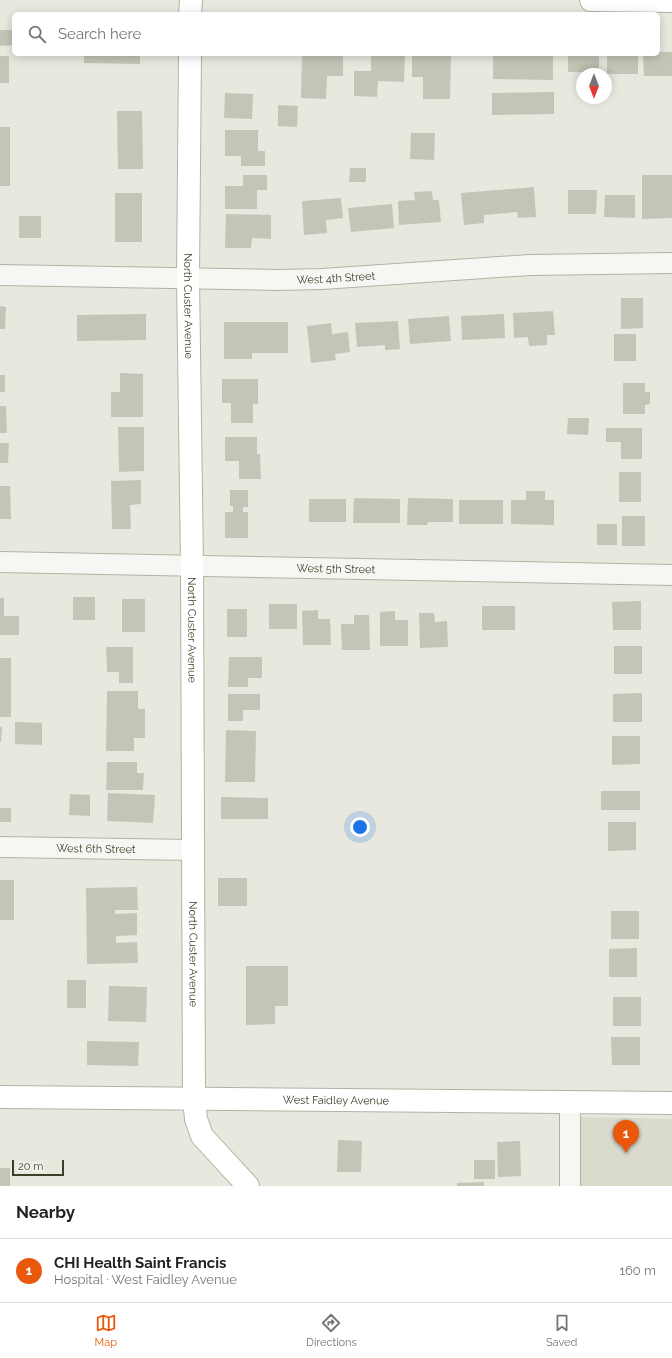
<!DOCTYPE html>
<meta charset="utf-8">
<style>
body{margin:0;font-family:Raleway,sans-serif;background:#f2f2f2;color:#222}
.compass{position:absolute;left:576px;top:68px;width:36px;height:36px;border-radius:50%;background:#fff;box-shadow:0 2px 10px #0003;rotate:180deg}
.scale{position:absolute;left:12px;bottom:10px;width:52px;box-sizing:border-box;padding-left:4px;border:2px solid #3e3f28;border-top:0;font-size:11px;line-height:14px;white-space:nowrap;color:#3e3f28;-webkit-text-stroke:3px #f6f6ee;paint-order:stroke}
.you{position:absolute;left:360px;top:827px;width:14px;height:14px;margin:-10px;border:3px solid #fff;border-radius:50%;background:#1a73e8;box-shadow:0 0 0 6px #1a73e833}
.badge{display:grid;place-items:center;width:26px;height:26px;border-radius:50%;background:#ea580c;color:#fff;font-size:13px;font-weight:700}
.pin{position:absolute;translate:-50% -33px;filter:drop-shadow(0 1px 2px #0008)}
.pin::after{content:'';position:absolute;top:21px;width:14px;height:12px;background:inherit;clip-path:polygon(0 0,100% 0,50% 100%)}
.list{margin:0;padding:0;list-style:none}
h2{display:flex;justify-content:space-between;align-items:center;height:52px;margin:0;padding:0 16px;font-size:17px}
h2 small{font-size:13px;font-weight:400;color:#767676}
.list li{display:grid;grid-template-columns:26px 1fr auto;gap:12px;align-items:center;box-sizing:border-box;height:64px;padding:0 16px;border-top:1px solid #e0e0e0}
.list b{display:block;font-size:15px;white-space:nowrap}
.list p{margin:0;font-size:13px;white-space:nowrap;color:#767676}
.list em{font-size:13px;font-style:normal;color:#767676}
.icon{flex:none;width:22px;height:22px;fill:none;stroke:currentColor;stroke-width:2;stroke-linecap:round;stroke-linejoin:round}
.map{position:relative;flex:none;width:672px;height:1186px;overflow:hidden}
.search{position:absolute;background:#fff;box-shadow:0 2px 10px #0003;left:12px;right:12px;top:12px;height:44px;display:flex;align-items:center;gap:10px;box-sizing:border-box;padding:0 14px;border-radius:6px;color:#767676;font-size:15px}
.sheet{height:116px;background:#fff}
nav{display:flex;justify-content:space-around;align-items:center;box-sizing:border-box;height:56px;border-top:1px solid #e0e0e0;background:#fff;font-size:11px;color:#767676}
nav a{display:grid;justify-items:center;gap:2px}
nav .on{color:#ea580c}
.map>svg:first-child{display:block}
</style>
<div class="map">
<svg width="672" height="1186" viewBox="0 0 672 1186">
<rect width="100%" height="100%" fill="#e8e8df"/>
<path fill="#dadacd" d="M581 1117 672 1119V1186H581Z"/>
<g fill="#c4c5b6">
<path d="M0 30H14V45L0 46Z"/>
<path d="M658 52H672V76H644L643 54H658Z"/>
<path d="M84 54H140V64L84 63Z"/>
<path d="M302 54H343V76H327L326 99 301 98Z"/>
<path d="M371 54H405L404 82 378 81 377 97 354 96V71H371Z"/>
<rect x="568" y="54" width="31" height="18"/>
<rect x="607" y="54" width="31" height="20"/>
<path d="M412 55H451L450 99H423V77H412Z"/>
<path d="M493 55 553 56V80L493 79Z"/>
<rect x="0" y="56" width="9" height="27"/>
<path d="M554 92V114L492 115V93Z"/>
<path d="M225 93 253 94 252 119 224 118Z"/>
<path d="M278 105 298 106 297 127 278 126Z"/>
<path d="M117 111H142L143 169H118Z"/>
<rect x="0" y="127" width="10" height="59"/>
<path d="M225 130H258V151H265V166H241V156H225Z"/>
<path d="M411 133H435L434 160 410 159Z"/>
<path d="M350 168H366V182H349Z"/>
<path d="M243 175H267V190H257V209H225V186H243Z"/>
<path d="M642 175H672V218L642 219Z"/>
<path d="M534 187 536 217 518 218 517 212 484 215V223L464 225 461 193Z"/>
<path d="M568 190H597L596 214H568Z"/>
<path d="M432 191 433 200H439L441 222 399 225 398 201 415 200 414 192Z"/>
<rect x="115" y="193" width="27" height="49"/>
<path d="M605 195H635V218L604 217Z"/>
<path d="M341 198 343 218 326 220 327 233 304 235 302 201Z"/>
<path d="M392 204 394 228 351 232 348 208Z"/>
<path d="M226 214 271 215V239L252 238 251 248H225Z"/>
<rect x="19" y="216" width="22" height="22"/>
<path d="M621 298H643V328L621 329Z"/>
<path d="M0 306 6 307 5 329H0Z"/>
<path d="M553 311 555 335H547V345L529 346 528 337 514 338 513 313Z"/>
<path d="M146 314V340L77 341V315Z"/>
<path d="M504 314 505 338 462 340 461 316Z"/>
<path d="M449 316 451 341 410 344 408 319Z"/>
<path d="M398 321 400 349 385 350V345L357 347 355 323Z"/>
<path d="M224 322H288V353H252V359H224Z"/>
<path d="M331 323 332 334 348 332 350 352 335 354 336 360 311 363 307 326Z"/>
<rect x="614" y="334" width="22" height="27"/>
<path d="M120 373 143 374V417H111V392H120Z"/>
<rect x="0" y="375" width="5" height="17"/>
<path d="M222 379H258V404H253V423H231V403H222Z"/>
<path d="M623 383H645V392H650V404L645 405V414H623Z"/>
<path d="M0 406H6L7 433H0Z"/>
<path d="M568 418H589L588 435 567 434Z"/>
<path d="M118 427H144V471L119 472Z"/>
<path d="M606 428H642V459H621V442H606Z"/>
<path d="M225 437H257V454H260L261 479H239V461H225Z"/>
<path d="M0 443H9L8 463H0Z"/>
<rect x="619" y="472" width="22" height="30"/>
<path d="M141 480V504L130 505 131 529H112L111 481Z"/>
<path d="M0 486H10L11 519H0Z"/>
<path d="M230 490H248V507H243V512H248V538H225V512H233V506H230Z"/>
<path d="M526 491H545V500H554V525L511 524V500H526Z"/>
<path d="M354 498 400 499V523H353Z"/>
<path d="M408 498 453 499V522H428L427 525H407Z"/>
<rect x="309" y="499" width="37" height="23"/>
<rect x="459" y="500" width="44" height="24"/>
<rect x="622" y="516" width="23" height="30"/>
<rect x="597" y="524" width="20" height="21"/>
<rect x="73" y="597" width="22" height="23"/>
<path d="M0 598H4V616H19V635H0Z"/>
<rect x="122" y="599" width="23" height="33"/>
<path d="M641 601V630H613L612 602Z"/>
<rect x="269" y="604" width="28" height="25"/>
<rect x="482" y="606" width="33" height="24"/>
<rect x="227" y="609" width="20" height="28"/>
<path d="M318 610V619H330L331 645H303L302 611Z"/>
<path d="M395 611V620H408V646H380V612Z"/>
<path d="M419 613H434L435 622 447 621 448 647 420 648Z"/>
<path d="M354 615H369L370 650H342L341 624H354Z"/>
<rect x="614" y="646" width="28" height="28"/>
<path d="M106 647H133V683H119V672H107Z"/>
<path d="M229 657H262V678H248V687H228Z"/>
<rect x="0" y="658" width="11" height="59"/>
<path d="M107 691H138V709H145V738H134V751H106Z"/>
<path d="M642 693V722H613V694Z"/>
<path d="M228 694H260V710H243V721H228Z"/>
<path d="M15 722 42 723V745L15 744Z"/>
<path d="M0 727H2L1 742H0Z"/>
<path d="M226 730 256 731 255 782H225Z"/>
<path d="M612 736H640V764L612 765Z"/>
<path d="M107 762H137V773H144L143 790H106Z"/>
<rect x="601" y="791" width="39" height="19"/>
<path d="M108 793 155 795 153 823 107 821Z"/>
<path d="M70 794 90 795V816L69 815Z"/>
<path d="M221 797 268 798V819H221Z"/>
<rect x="0" y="808" width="11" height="14"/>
<path d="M608 822H636V850L608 851Z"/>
<rect x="218" y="878" width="29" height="28"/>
<rect x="0" y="880" width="14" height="40"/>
<path d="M137 887 138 910H115V914L137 913V935L116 936V943L137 942 138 963 87 964 86 888Z"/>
<rect x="611" y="911" width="28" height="28"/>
<path d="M637 948V977H609V949Z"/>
<path d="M246 966H288V1006H275V1024L246 1025Z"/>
<rect x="67" y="980" width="19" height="28"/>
<path d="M109 986 147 987 146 1022 108 1021Z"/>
<rect x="613" y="997" width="28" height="29"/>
<path d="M611 1037H640V1065H612Z"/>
<path d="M87 1041 139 1042 138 1066 87 1065Z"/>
<path d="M338 1140 362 1141 361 1172H337Z"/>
<path d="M520 1141 521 1176 498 1177 497 1142Z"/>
<rect x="474" y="1160" width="21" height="19"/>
<rect x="0" y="1168" width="10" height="18"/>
<path d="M484 1182V1186H457V1183Z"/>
</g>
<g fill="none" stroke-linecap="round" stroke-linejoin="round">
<g stroke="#b2b2a4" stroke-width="22">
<g id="street">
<path id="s1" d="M0 275 278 280 322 279 530 265 672 263"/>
<path id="s2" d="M0 562 672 575"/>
<path id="s3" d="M0 847 192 850"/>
<path d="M570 1102V1186"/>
</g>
</g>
<g stroke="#b2b2a4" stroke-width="24">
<g id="secondary">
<path d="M591 0 672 1"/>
<path d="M190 14 191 0"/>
<path id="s4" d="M190 54 188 278 192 566 194 1099 196 1119 202 1136 248 1186"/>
<path id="s5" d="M0 1097 672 1103"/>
</g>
</g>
<use href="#street" stroke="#f6f7f2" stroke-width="20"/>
<use href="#secondary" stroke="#fff" stroke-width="22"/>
</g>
<g text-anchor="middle" stroke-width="3" stroke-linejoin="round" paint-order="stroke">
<g font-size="11" fill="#3e3f28" stroke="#f6f6ee">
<text dy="4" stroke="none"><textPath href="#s1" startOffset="336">West 4th Street</textPath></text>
<text dy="4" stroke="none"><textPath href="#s4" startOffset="252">North Custer Avenue</textPath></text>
<text dy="4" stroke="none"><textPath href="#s2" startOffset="336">West 5th Street</textPath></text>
<text dy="4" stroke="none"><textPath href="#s4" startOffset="576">North Custer Avenue</textPath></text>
<text dy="4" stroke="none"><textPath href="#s3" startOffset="96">West 6th Street</textPath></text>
<text dy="4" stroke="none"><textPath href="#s4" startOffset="900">North Custer Avenue</textPath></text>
<text dy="4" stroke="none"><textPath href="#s5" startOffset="336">West Faidley Avenue</textPath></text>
</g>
</g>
</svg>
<svg class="compass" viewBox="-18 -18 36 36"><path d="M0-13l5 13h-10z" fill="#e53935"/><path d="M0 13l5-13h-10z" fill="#767676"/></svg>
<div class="scale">20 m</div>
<div class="you"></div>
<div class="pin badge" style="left:626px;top:1153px">1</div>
<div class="search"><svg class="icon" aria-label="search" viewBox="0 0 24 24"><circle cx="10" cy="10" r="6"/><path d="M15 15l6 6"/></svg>Search here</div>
</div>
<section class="sheet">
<h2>Nearby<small></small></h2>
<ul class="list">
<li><span class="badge">1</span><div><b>CHI Health Saint Francis</b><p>Hospital · West Faidley Avenue</p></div><em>160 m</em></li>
</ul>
</section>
<nav>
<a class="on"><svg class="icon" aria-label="map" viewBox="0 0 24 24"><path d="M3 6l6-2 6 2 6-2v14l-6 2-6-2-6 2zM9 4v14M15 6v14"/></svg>Map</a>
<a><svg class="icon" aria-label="directions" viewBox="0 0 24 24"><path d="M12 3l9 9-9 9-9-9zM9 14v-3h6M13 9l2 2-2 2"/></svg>Directions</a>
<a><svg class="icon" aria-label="saved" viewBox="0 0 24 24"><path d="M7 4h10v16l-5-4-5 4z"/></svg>Saved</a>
</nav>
